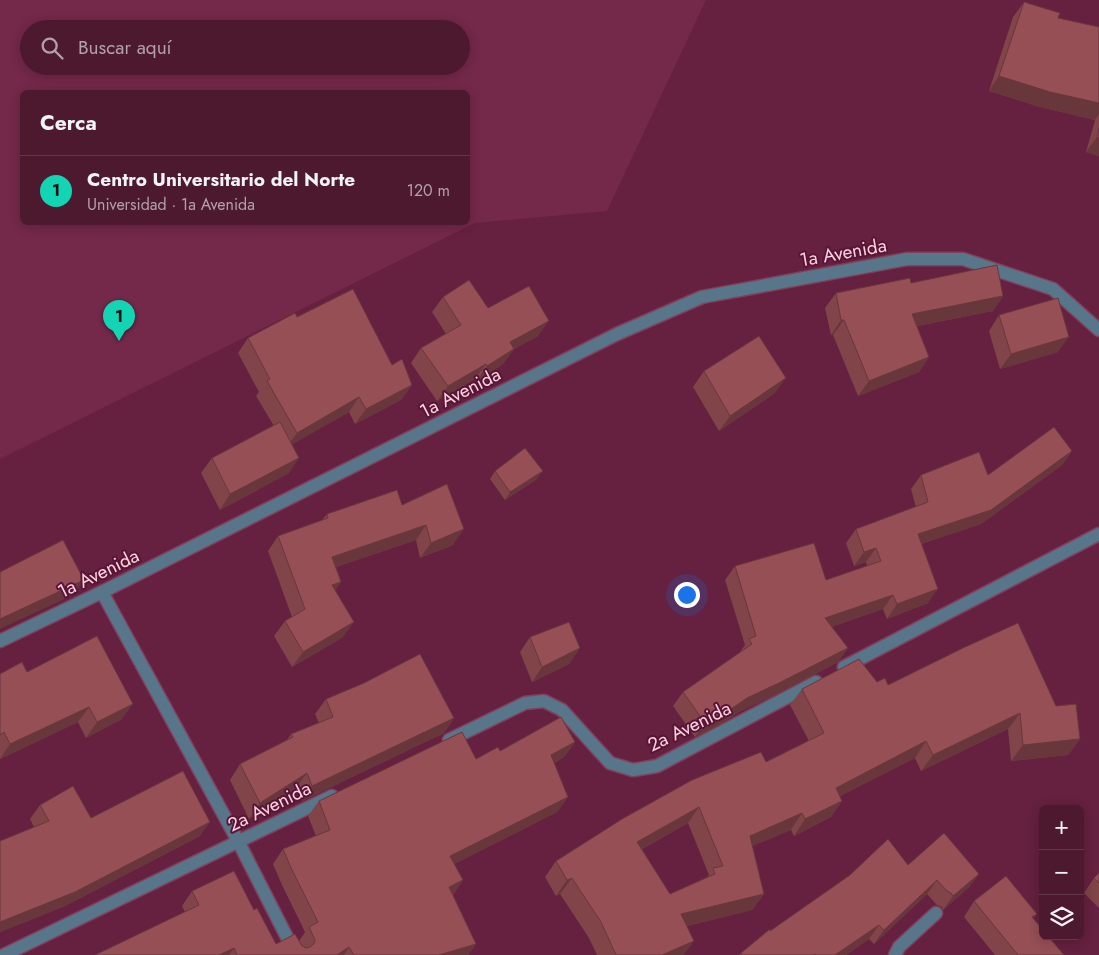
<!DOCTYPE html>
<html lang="es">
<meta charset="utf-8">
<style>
body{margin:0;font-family:Jost,sans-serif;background:#56263b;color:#f1f3f6}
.controls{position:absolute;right:15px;bottom:15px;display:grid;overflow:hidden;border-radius:8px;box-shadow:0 2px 12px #0003}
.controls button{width:45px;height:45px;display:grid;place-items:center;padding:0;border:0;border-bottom:1px solid #63384b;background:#4c192f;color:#f1f3f6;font:25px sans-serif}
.you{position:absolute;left:686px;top:594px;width:18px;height:18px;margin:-12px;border:4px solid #fff;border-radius:50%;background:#1a73e8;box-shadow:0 0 0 8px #1a73e833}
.badge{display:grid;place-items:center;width:32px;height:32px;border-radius:50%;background:#13d5b3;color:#111;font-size:16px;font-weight:700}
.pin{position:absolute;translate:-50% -41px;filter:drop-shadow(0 1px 2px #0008)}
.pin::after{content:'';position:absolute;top:26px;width:18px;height:15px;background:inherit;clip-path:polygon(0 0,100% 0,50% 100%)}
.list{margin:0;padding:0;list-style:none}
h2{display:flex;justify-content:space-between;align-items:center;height:65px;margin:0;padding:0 20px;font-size:21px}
h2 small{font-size:16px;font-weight:400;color:#b2a0aa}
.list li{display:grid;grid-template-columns:32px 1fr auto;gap:15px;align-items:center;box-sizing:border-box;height:70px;padding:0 20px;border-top:1px solid #63384b}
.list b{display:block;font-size:19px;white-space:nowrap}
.list p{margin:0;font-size:16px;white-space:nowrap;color:#b2a0aa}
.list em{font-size:16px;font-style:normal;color:#b2a0aa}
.icon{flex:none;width:28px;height:28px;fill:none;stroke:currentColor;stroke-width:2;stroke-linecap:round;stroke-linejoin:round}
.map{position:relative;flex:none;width:1099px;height:955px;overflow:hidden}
.search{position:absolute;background:#4c192f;box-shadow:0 2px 12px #0003;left:20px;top:20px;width:450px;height:55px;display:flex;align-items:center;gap:12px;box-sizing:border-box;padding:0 18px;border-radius:28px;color:#b2a0aa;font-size:19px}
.panel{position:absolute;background:#4c192f;box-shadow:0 2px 12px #0003;left:20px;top:90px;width:450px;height:135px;border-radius:8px}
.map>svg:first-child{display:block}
</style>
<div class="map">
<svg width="1099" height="955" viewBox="0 0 1099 955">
<rect width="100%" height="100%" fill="#65213f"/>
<path fill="#74284a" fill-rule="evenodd" d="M0 0H706L607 211 475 223 0 459ZM29 29H461V66H29ZM22 92H468V222H22Z"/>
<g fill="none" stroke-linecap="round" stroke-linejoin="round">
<g stroke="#80415c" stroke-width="15">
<g id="minor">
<path d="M102 592 238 841 296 955"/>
<path d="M0 641 102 592 617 334 702 297 907 259H963L1053 289 1099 330"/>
<path d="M844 667 1099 534"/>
<path d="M449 740 525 703 544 701 562 710 610 763 633 770 657 766 816 682"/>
<path d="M4 955 332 796"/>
<path d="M895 955 899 947 936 913"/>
</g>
</g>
<use href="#minor" stroke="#57768a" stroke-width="12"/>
</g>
<g fill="#804449" fill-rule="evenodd">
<path d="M1024 2 1058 18 1099 27V156L1086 152 1095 120 1040 107 989 91 1013 17Z"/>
<path d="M911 283 1003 296 993 311 917 326 929 357 919 372 858 396 833 335H831L825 308 836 293Z"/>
<path d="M443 297 488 308 538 336 514 349 503 364 477 381 475 379 437 401 411 363 421 348 446 334 432 312Z"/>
<path d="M999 315 1058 352 1000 369 989 331Z"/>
<path d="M297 317 392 365 412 385 401 400 355 424 349 412 292 444 289 473 220 510 201 473 212 458 274 426 256 396 259 392 238 353 248 338Z"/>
<path d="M704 371 775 393 719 431 693 387Z"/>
<path d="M1072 451 1062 465 981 524 921 544 928 603 887 619 883 609 831 627 848 648 838 662 771 697 737 713 724 722 695 737 673 706 683 692 740 652 745 645 725 580 735 566 826 580 867 566 866 562 854 566 846 543 856 529 916 507 911 489 921 475H988Z"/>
<path d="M495 471 537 479 505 500 490 479Z"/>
<path d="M402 505 453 545 420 558 416 540 336 567 341 582 335 590 343 637 292 667 274 636 285 621 292 617 268 551 278 536 322 520 327 514Z"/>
<path d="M530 637 580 648 569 664 532 682 520 652Z"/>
<path d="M27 672 122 719 86 738 78 722 0 759V674Z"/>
<path d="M877 682 888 685 1056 706 1080 739 1068 755 1011 761 1008 729 921 771 915 758 840 796 842 801 831 817 794 836 791 830 752 846 764 894 752 910 687 926 694 941 683 955H597L589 938 560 894 556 896 545 877 556 861 766 762 809 741 790 705 802 689ZM688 823 709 875 707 877 670 894 642 849Z"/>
<path d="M326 699 454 718 444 733 302 801 296 788 249 819 230 780 240 764 287 740 291 734 319 723 315 714Z"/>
<path d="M575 742 564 757 554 763 568 797 557 812 454 864 463 880 453 895 476 944 468 955H95L185 912 182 906 192 891 254 910 276 944 299 941 305 932 282 885 273 864 283 849 316 836 308 816 319 801 476 759 500 751Z"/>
<path d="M40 805 91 818 200 836 65 906 0 932V841L34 827 30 819Z"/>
<path d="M908 865 979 874 969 887 943 910 942 907 937 905 927 894 874 944 869 939 846 955H739L741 953 770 931Z"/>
<path d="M1099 873V908L1084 893 1094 878Z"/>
<path d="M974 901 1037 914 1033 918 1064 955H995L964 917Z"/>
</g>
<g fill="#68373c">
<path d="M999 76 1099 103V114L1095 120 1040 107 989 91Z"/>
<path d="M1097 137 1099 138V156L1086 152Z"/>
<path d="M1003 296 993 311 902 329 912 314Z"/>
<path d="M841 320H844L833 335H831Z"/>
<path d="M549 321 538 336 514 349 503 364 477 381 487 366 510 342Z"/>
<path d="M1069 337 1058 352 1000 369 1011 354Z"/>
<path d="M929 357 919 372 858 396 869 381Z"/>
<path d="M486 364 475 379 437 401 448 386Z"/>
<path d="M786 378 775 393 719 431 730 416Z"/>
<path d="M412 385 401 400 355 424 366 409Z"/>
<path d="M359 397 349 412 286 448 297 433Z"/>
<path d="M1072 451 1062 465 981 524 908 548 918 534Z"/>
<path d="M299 458 289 473 220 510 230 494Z"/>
<path d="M543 471 537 479 505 500 510 492Z"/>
<path d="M426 525 416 540 321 572 332 557Z"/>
<path d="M464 529 453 545 420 558 431 543Z"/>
<path d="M876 548 866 562 854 566 864 552Z"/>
<path d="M84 580 73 595 0 629V619Z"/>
<path d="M341 582 330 597 332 585Z"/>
<path d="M938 589 928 603 887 619 897 604Z"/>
<path d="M893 595 883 609 815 633 825 618Z"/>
<path d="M354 622 343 637 292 667 303 652Z"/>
<path d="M580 648 569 664 532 682 542 667Z"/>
<path d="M848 648 838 662 771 697 737 713 724 722 695 737 705 723 747 698Z"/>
<path d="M133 704 122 719 86 738 97 722Z"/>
<path d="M89 707 78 722 0 759 10 744Z"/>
<path d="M1020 713 1008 729 921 771 933 755Z"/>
<path d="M454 718 444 733 302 801 312 786Z"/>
<path d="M1080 739 1068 755 1011 761 1023 745Z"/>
<path d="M926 741 915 758 824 804 836 788Z"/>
<path d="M575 742 564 757 540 770 551 755Z"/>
<path d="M307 773 296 788 249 819 260 803Z"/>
<path d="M568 797 557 812 439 872 450 856Z"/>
<path d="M842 801 831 817 794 836 805 819Z"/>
<path d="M699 807 688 823 625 858 637 842Z"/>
<path d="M802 813 791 830 738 852 750 836Z"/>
<path d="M210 822 200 836 65 906 0 932V922Z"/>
<path d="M979 874 969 887 943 910 953 896Z"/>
<path d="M572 878 560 894 556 896 567 880Z"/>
<path d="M463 880 452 896 449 887Z"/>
<path d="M937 880 927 894 874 944 884 930Z"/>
<path d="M764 894 752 910 670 930 681 914Z"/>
<path d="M879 925 869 939 846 955H835Z"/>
<path d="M694 941 683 955H662Z"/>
<path d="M476 944 468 955H439Z"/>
<path d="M349 947 344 955H337Z"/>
<path d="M234 948 229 955H219Z"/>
</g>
<g fill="#954f55" stroke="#68373c" fill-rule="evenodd">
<path d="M1024 2 1060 13 1058 18 1099 27V103L1050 92 999 76Z"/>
<path d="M1099 128V138L1097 137Z"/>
<path d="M997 265 1003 296 912 314 929 357 869 381 844 320H841L836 293 910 278 911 283Z"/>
<path d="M469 280 488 308 529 286 549 321 510 342 514 349 487 366 486 364 448 386 421 348 461 325 443 297Z"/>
<path d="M353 289 392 365 402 359 412 385 366 409 359 397 297 433 267 381 270 379 248 338 295 313 297 317Z"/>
<path d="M1058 298 1069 337 1011 354 999 315Z"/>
<path d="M759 336 786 378 730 416 704 371Z"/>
<path d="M280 422 299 458 230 494 212 458Z"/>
<path d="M1054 427 1072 451 991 510 918 534 938 589 897 604 893 595 825 618 848 648 781 682 747 698 734 707 705 723 683 692 752 644 749 639 756 636 735 566 814 543 826 580 881 561 876 548 864 552 856 529 928 502 921 475 979 452 988 475Z"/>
<path d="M525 448 543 471 510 492 495 471Z"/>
<path d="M447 484 464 529 431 543 426 525 332 557 341 582 332 585 354 622 303 652 285 621 305 609 278 536 328 518 327 514 397 490 402 505Z"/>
<path d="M63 540 84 580 0 619V572Z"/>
<path d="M569 622 580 648 542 667 530 637Z"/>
<path d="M1018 623 1056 706 1076 704 1080 739 1023 745 1020 713 933 755 926 741 836 788 842 801 805 819 802 813 750 836 764 894 681 914 694 941 662 955H616L601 922 572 878 567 880 556 861 622 819 692 780 761 752 766 762 824 733 802 689 859 659 877 682 885 678 888 685 963 648ZM699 807 723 866 713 868 715 874 670 894 637 842Z"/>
<path d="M97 636 133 704 97 722 89 707 10 744 4 732 0 735V674L22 662 27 672Z"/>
<path d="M420 654 454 718 312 786 307 773 260 803 240 764 293 737 291 734 333 717 326 699 364 683Z"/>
<path d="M561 717 575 742 551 755 568 797 450 856 463 880 449 887 476 944 439 955H354L349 947 337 955H237L234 948 219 955H95L199 905 192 891 234 871 254 910 257 908 276 944 295 934 302 946 306 948 310 947 314 944 315 940 309 927 318 922 292 870 283 849 330 830 319 801 462 732 476 759 498 747 500 751Z"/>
<path d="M183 771 210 822 75 892 0 922V841L49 821 40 805 73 786 91 818Z"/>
<path d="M944 833 979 874 953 896 951 893 947 891 937 880 884 930 879 925 835 955H816L815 954 814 955H742L741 953 770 929V931L850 875 888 839 908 865Z"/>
<path d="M1099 873V883L1094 878Z"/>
<path d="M1006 876 1037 914 1032 917 1043 930V936H1048L1064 955H1018L974 901Z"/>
</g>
<g text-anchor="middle" stroke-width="4" stroke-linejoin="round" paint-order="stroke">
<g font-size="19" fill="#fdd2e1" stroke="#591535">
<text transform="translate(843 252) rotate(-10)" y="7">1a Avenida</text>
<text transform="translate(460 392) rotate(-27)" y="7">1a Avenida</text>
<text transform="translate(98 573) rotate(-26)" y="7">1a Avenida</text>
<text transform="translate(689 726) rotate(-26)" y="7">2a Avenida</text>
<text transform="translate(269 806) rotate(-26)" y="7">2a Avenida</text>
</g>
</g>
</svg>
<div class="controls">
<button>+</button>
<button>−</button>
<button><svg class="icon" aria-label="layers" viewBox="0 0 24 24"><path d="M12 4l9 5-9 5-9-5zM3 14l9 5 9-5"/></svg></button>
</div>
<div class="you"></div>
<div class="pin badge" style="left:119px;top:341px">1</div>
<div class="search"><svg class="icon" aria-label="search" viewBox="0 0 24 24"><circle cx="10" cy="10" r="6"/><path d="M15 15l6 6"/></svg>Buscar aquí</div>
<section class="panel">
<h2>Cerca<small></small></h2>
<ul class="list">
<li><span class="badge">1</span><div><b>Centro Universitario del Norte</b><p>Universidad · 1a Avenida</p></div><em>120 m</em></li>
</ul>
</section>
</div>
